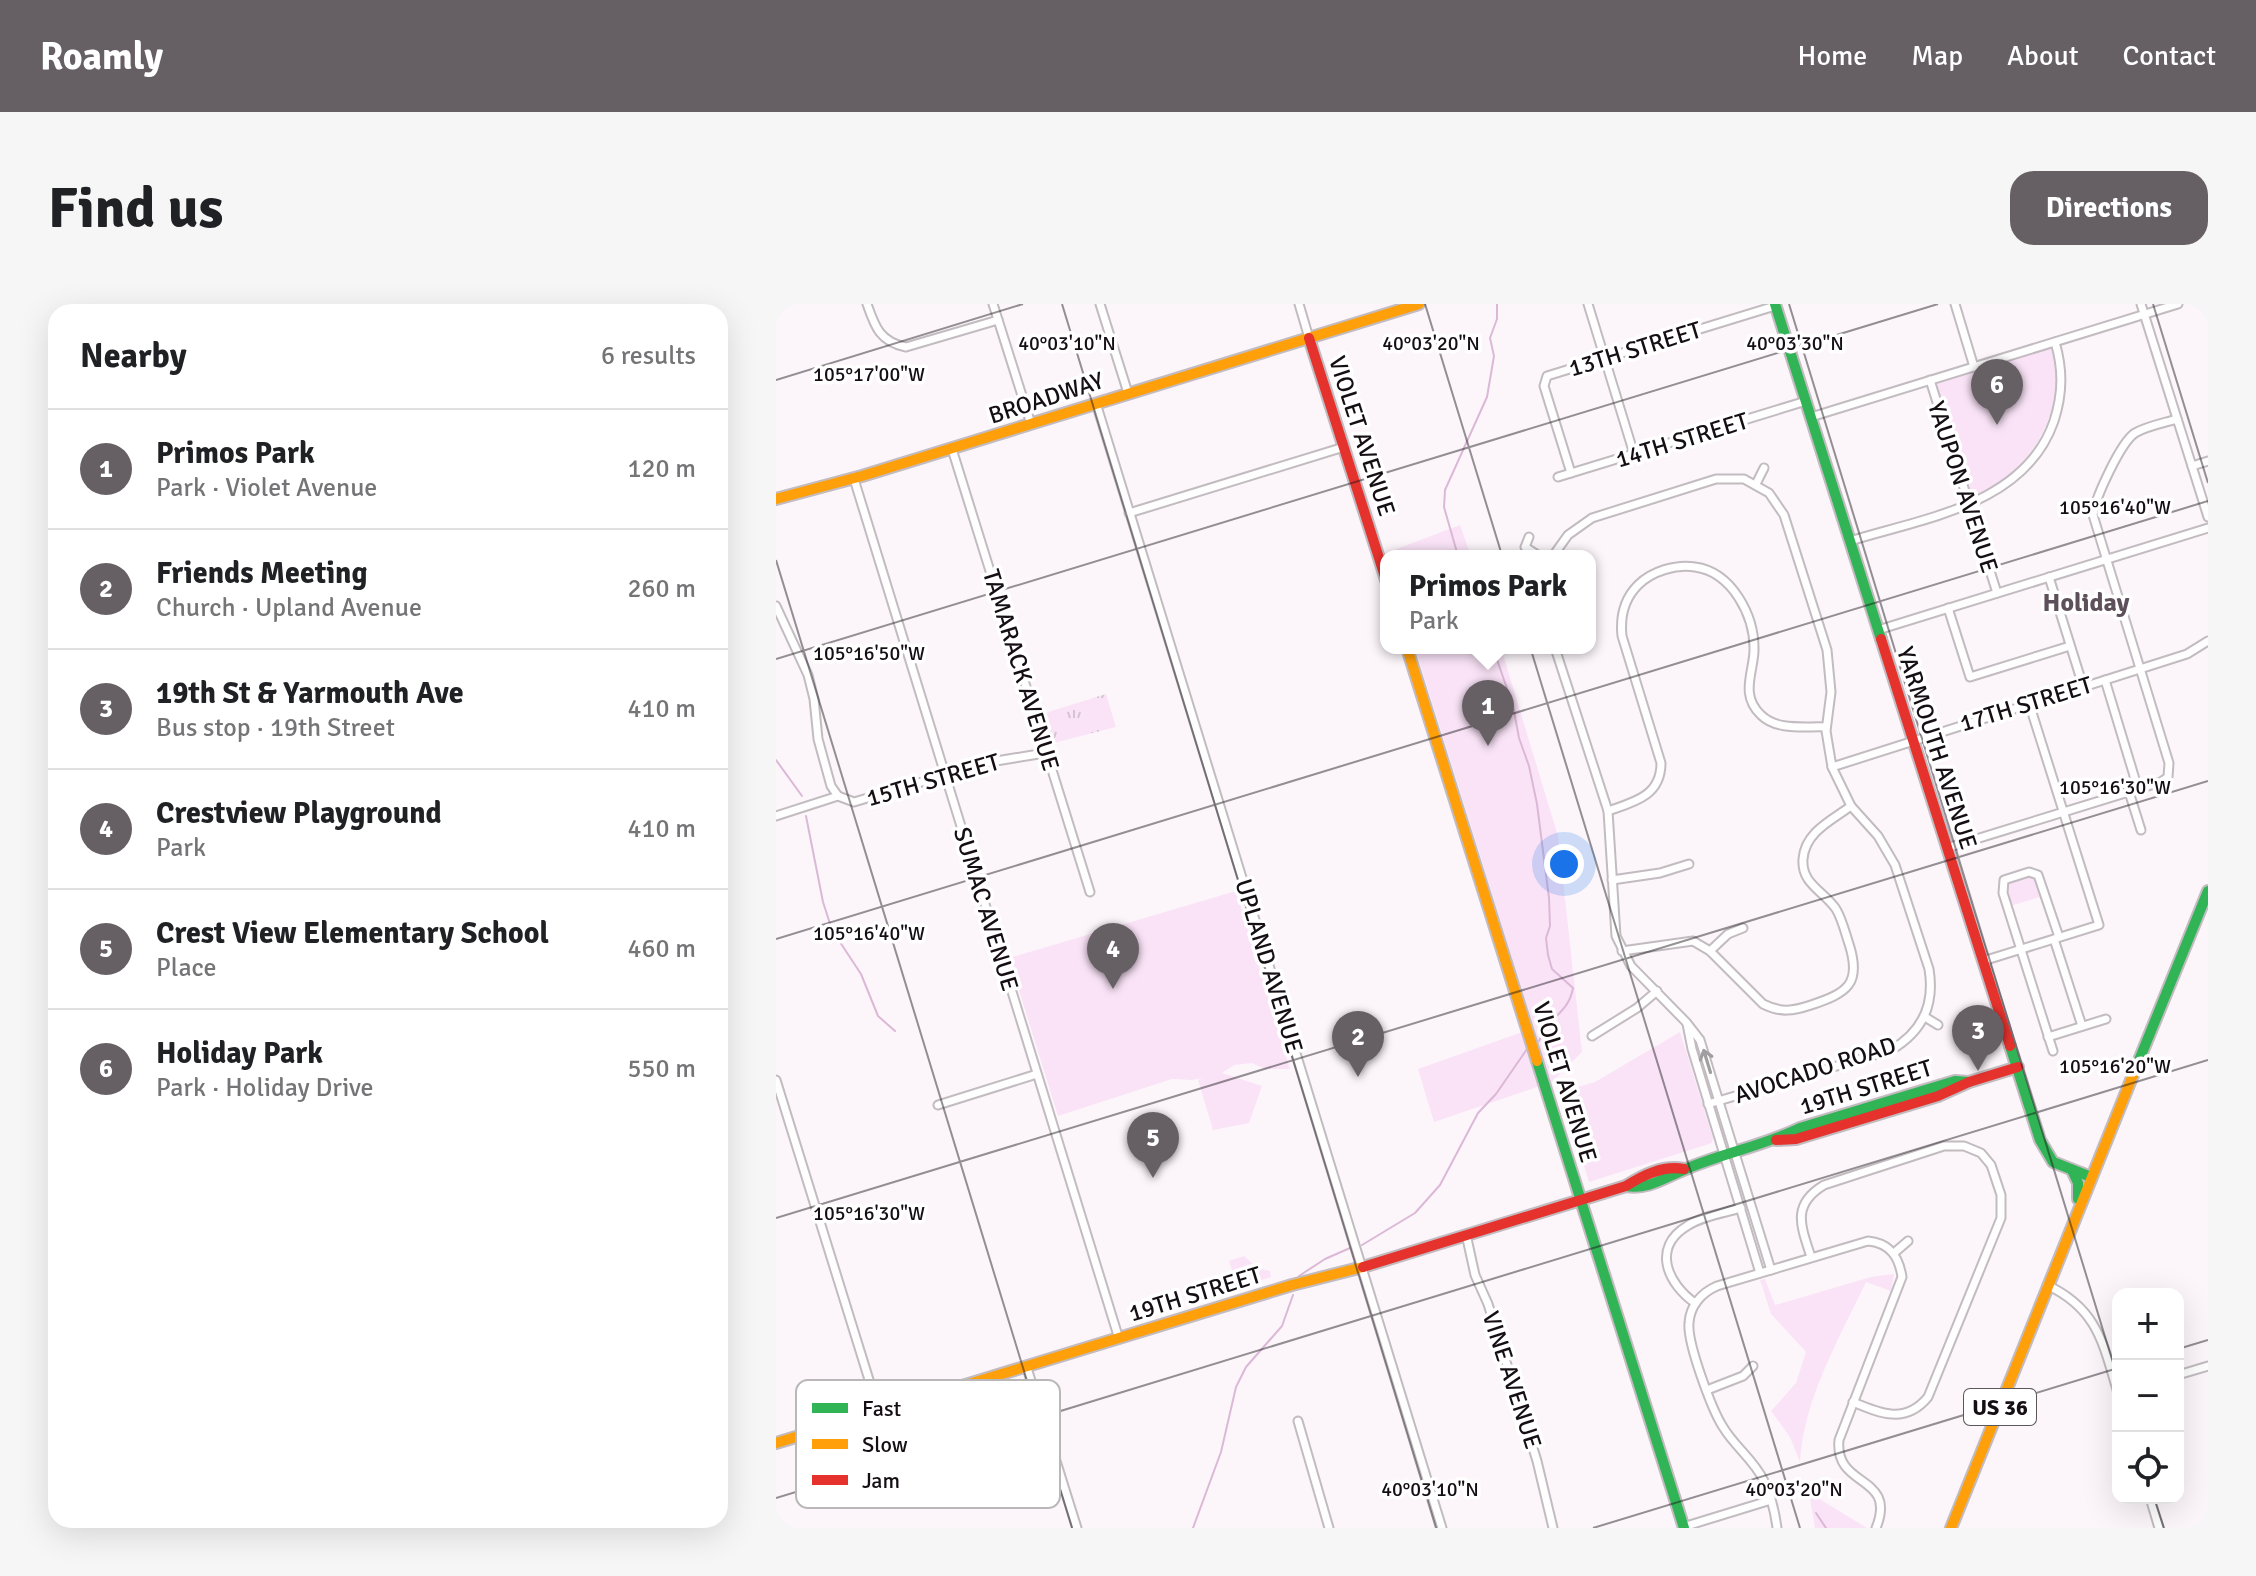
<!DOCTYPE html>
<meta charset="utf-8">
<style>
body{margin:0;font-family:Signika,sans-serif;background:#f6f6f6;color:#202124}
.controls{position:absolute;right:24px;bottom:24px;display:grid;overflow:hidden;border-radius:16px;box-shadow:0 8px 32px #0002}
.controls button{width:72px;height:72px;display:grid;place-items:center;padding:0;border:0;border-bottom:2px solid #e0e0e0;background:#fff;color:#202124;font:40px sans-serif}
.you{position:absolute;left:788px;top:560px;width:28px;height:28px;margin:-20px;border:6px solid #fff;border-radius:50%;background:#1a73e8;box-shadow:0 0 0 12px #1a73e833}
.badge{display:grid;place-items:center;width:52px;height:52px;border-radius:50%;background:#666065;color:#fff;font-size:26px;font-weight:700}
.pin{position:absolute;translate:-50% -66px;filter:drop-shadow(0 2px 4px #0008)}
.pin::after{content:'';position:absolute;top:42px;width:28px;height:24px;background:inherit;clip-path:polygon(0 0,100% 0,50% 100%)}
.popup{position:absolute;left:604px;top:246px;width:216px;height:104px;box-sizing:border-box;display:grid;place-content:center;border-radius:16px;background:#fff;filter:drop-shadow(0 2px 6px #0005);font-size:26px;white-space:nowrap;color:#757577}
.popup b{font-size:30px;color:#202124}
.popup::after{content:'';position:absolute;left:50%;top:100%;margin-left:-16px;border:16px solid transparent;border-top-color:#fff}
.list{margin:0;padding:0;list-style:none}
h2{display:flex;justify-content:space-between;align-items:center;height:104px;margin:0;padding:0 32px;font-size:34px}
h2 small{font-size:26px;font-weight:400;color:#757577}
.list li{display:grid;grid-template-columns:52px 1fr auto;gap:24px;align-items:center;box-sizing:border-box;height:120px;padding:0 32px;border-top:2px solid #e0e0e0}
.list b{display:block;font-size:30px;white-space:nowrap}
.list p{margin:0;font-size:26px;white-space:nowrap;color:#757577}
.list em{font-size:26px;font-style:normal;color:#757577}
.icon{flex:none;width:44px;height:44px;fill:none;stroke:currentColor;stroke-width:2;stroke-linecap:round;stroke-linejoin:round}
.map{position:relative;flex:none;width:1432px;height:1224px;overflow:hidden;border-radius:24px}
header{display:flex;align-items:center;gap:48px;box-sizing:border-box;height:112px;padding:0 40px;background:#666065;color:#fff}
header strong{font-size:38px}
nav{display:flex;gap:44px;margin-inline-start:auto;font-size:28px}
.intro{display:flex;align-items:center;justify-content:space-between;box-sizing:border-box;height:192px;padding:0 48px}
h1{margin:0;font-size:56px}
.button{padding:20px 36px;border-radius:24px;background:#666065;color:#fff;font-size:28px;font-weight:700}
main{display:flex;gap:48px;padding:0 48px}
aside{flex:1;background:#fff;border-radius:24px;box-shadow:0 8px 32px #0002}
.map>svg:first-child{display:block}
</style>
<header>
<strong>Roamly</strong>
<nav><a>Home</a><a>Map</a><a>About</a><a>Contact</a></nav>
</header>
<div class="intro"><h1>Find us</h1><a class="button">Directions</a></div>
<main>
<aside>
<h2>Nearby<small>6 results</small></h2>
<ul class="list">
<li><span class="badge">1</span><div><b>Primos Park</b><p>Park · Violet Avenue</p></div><em>120 m</em></li>
<li><span class="badge">2</span><div><b>Friends Meeting</b><p>Church · Upland Avenue</p></div><em>260 m</em></li>
<li><span class="badge">3</span><div><b>19th St &amp; Yarmouth Ave</b><p>Bus stop · 19th Street</p></div><em>410 m</em></li>
<li><span class="badge">4</span><div><b>Crestview Playground</b><p>Park</p></div><em>410 m</em></li>
<li><span class="badge">5</span><div><b>Crest View Elementary School</b><p>Place</p></div><em>460 m</em></li>
<li><span class="badge">6</span><div><b>Holiday Park</b><p>Park · Holiday Drive</p></div><em>550 m</em></li>
</ul>
</aside>
<div class="map">
<svg width="1432" height="1224" viewBox="0 0 1432 1224">
<defs>
<pattern id="grass-tufts" width="24" height="20" patternUnits="userSpaceOnUse" patternTransform="scale(2)"><rect width="24" height="20" fill="#fae3f7"/><path d="M3 7l-1-3M5 7V3M7 7l1-3M15 17l-1-3M17 17v-4M19 17l1-3" fill="none" stroke="#d5c2d3"/></pattern>
</defs>
<rect width="100%" height="100%" fill="#fcf6fb"/>
<path fill="url(#grass-tufts)" d="M330 390 340 423 278 439 269 409Z"/>
<g fill="#fae3f7">
<path d="M1276 43C1293 102 1257 165 1204 190L1194 185 1161 85 1163 78Z"/>
<path d="M684 221 695 252H611L610 249Z"/>
<path d="M639 344H725L782 532 806 748 776 778 658 818 642 765 758 724Z"/>
<path d="M1253 571 1261 575 1267 592 1234 602 1229 585 1231 578Z"/>
<path d="M460 587 514 765H489L476 759 458 761 446 769 486 782 473 819 437 826 422 776 427 774 416 776 396 775 282 812 233 654Z"/>
<path d="M904 728 937 834 936 839 813 878 785 788 819 778Z"/>
<path d="M468 952 481 964 494 967 495 973 462 984 453 957Z"/>
<path d="M1118 970 1115 987 1090 978C1063 1035 1028 1094 1024 1158L1014 1133 995 1107 1020 1079 1030 1048 995 1010 984 976 989 975 999 1001 1095 973Z"/>
<path d="M1031 1177 1045 1196 1091 1224H1039Z"/>
</g>
<g fill="none" stroke-linecap="round" stroke-linejoin="round">
<g stroke="#dcb8d7" stroke-width="2">
<path d="M682 252 668 203 669 186 711 93 718 52 714 34 721 15V0"/>
<path d="M717 344 737 402 743 434 753 462 761 500 773 594 774 622 770 634 772 651 776 665 797 684C792 711 772 712 763 737"/>
<path d="M0 456 26 492"/>
<path d="M30 512 47 598 56 626 85 670 102 712 119 727"/>
<path d="M586 941 639 909 664 881 702 809 720 790 751 745"/>
<path d="M523 972 549 955 574 944"/>
<path d="M1040 1209 1050 1224"/>
<path d="M417 1224 445 1148 460 1083 470 1063 506 1022 517 991"/>
</g>
<g stroke="#c2bcc1" stroke-width="11">
<g id="street">
<path d="M91 0C99 23 104 38 130 43L222 16"/>
<path d="M217 0 255 120"/>
<path d="M324 0 352 89"/>
<path d="M523 0 533 34"/>
<path d="M812 0 858 150"/>
<path d="M1179 0 1198 63"/>
<path d="M1365 0 1432 213"/>
<path d="M1154 76 1221 289"/>
<path d="M320 99 666 1224"/>
<path d="M1035 113 1402 0"/>
<path d="M176 145 314 588"/>
<path d="M1416 162 1432 157"/>
<path d="M795 169 768 82 771 72 999 2"/>
<path d="M782 173 1030 97"/>
<path d="M78 175 343 1035"/>
<path d="M980 180 988 164"/>
<path d="M353 209 568 143"/>
<path d="M753 233 749 243 763 252"/>
<path d="M1074 237C1148 214 1249 201 1278 117 1287 89 1287 65 1279 38"/>
<path d="M777 252 792 231 816 214 940 175H968L993 189 1008 211 1051 346 1055 388 1050 427 1056 463 1075 502 1102 532 1119 561 1153 665C1159 701 1146 728 1115 746L932 800"/>
<path d="M1273 273 1307 382"/>
<path d="M0 302 32 371 38 395 42 435 55 482 62 492"/>
<path d="M1172 304 1194 373 1294 342"/>
<path d="M1102 326 1432 224"/>
<path d="M779 344 832 507 840 632 855 662 910 718 924 736 995 966"/>
<path d="M1329 376 1362 485"/>
<path d="M1056 463 1411 350 1432 337"/>
<path d="M1353 488 1365 526"/>
<path d="M832 507C858 498 885 492 885 459L846 332C844 313 848 295 862 281 876 267 900 260 919 263 956 268 979 312 978 347 977 370 964 391 985 411 1001 427 1029 422 1050 423"/>
<path d="M0 512 62 492 78 498 214 458 269 449"/>
<path d="M1171 544 1385 478 1392 473 1393 459 1317 211C1319 194 1345 138 1359 129 1371 122 1388 119 1401 115"/>
<path d="M836 576 884 569 913 560"/>
<path d="M1278 635 1306 722"/>
<path d="M846 647 917 637 934 647 987 700C1005 709 1017 707 1035 701 1071 689 1086 680 1073 640 1069 628 1066 615 1060 605 1048 587 1025 580 1027 555 1029 528 1056 516 1075 502"/>
<path d="M934 647 952 630 967 624"/>
<path d="M1207 657 1323 621 1253 399"/>
<path d="M1149 713 1162 721"/>
<path d="M911 720 916 745 984 969"/>
<path d="M816 732 861 704 881 687"/>
<path d="M1272 733 1330 715"/>
<path d="M1277 747 1227 589 1228 576 1253 568 1262 571 1283 633"/>
<path d="M0 776 103 1108"/>
<path d="M162 801 261 770"/>
<path d="M690 930 699 971 712 1000 761 1157 777 1224"/>
<path d="M1118 949 1132 937"/>
<path d="M1035 953C1025 922 1015 901 1048 881L1168 842H1188L1205 849 1215 861 1225 891V914L1152 1093C1130 1120 1105 1110 1077 1098"/>
<path d="M1271 981C1322 1005 1327 1040 1342 1089"/>
<path d="M919 999C892 980 875 944 911 922 926 912 948 909 965 904"/>
<path d="M251 1064 301 1224"/>
<path d="M1402 1071 1432 1062"/>
<path d="M931 1086 967 1072 977 1062"/>
<path d="M522 1117 553 1224"/>
<path d="M1374 1194 1383 1224"/>
<path d="M907 1223 995 1196"/>
<path d="M1001 1224C999 1208 995 1192 988 1177 978 1156 959 1143 947 1123 936 1106 911 1039 913 1019 914 1002 925 989 941 982L1092 937C1114 939 1123 953 1126 973L1063 1136C1058 1185 1122 1170 1100 1224"/>
</g>
</g>
<g stroke="#c2bcc1" stroke-width="14">
<g id="fast">
<path d="M999 0 1105 335"/>
<path d="M1234 742 1264 836 1277 858 1315 873"/>
<path d="M761 757 908 1224"/>
<path d="M1357 771 1432 587"/>
<path d="M1296 866 1302 879V895"/>
<path d="M850 882C873 886 889 873 910 865 947 849 987 842 1024 824L1179 777 1193 778"/>
</g>
</g>
<g stroke="#c2bcc1" stroke-width="14">
<g id="slow">
<path d="M0 195 86 172 643 0"/>
<path d="M631 344 761 757"/>
<path d="M0 1139 516 981 587 963"/>
<path d="M1175 1224 1357 771"/>
</g>
</g>
<g stroke="#c2bcc1" stroke-width="14">
<g id="jam">
<path d="M533 34 610 276"/>
<path d="M1105 335 1234 742"/>
<path d="M1000 836 1020 835 1162 792 1193 778 1242 763"/>
<path d="M587 963 850 882C867 871 887 861 908 865"/>
</g>
</g>
<use href="#street" stroke="#fffefe" stroke-width="7"/>
<use href="#fast" stroke="#30b455" stroke-width="10"/>
<use href="#slow" stroke="#ff9f0a" stroke-width="10"/>
<use href="#jam" stroke="#e5322d" stroke-width="10"/>
</g>
<defs><path id="oneway-shaft" d="M-6 0H5M1.5-3L5.5 0L1.5 3" fill="none" stroke-width="1.6" stroke-linecap="round" stroke-linejoin="round" transform="scale(2)"/></defs>
<use stroke="#a19ea0" href="#oneway-shaft" transform="translate(931 757) rotate(-107)"/>
<path fill="none" stroke="#150f14" stroke-width="2" stroke-opacity="0.45" d="M286 0 660 1224M649 0 1024 1224M1013 0 1342 1075M1377 0 1432 179M0 76 247 0M0 256 296 1224M0 355 1162 0M0 635 1432 197M0 914 1432 477M1402 1045 1432 1036M0 1194 1432 756M1378 1194 1388 1224M817 1224 1342 1064"/>
<g text-anchor="middle" stroke-width="7" stroke-linejoin="round" paint-order="stroke">
<rect fill="#fff" stroke="#5b575a" stroke-width="2" x="1188" y="1085" width="72" height="36" rx="6"/>
<g font-size="22" font-weight="bold" fill="#150f14">
<text x="1224" y="1111">US 36</text>
</g>
<g font-size="24" fill="#150f14" stroke="#fff">
<text transform="translate(859 45) rotate(-17)" y="8">13TH STREET</text>
<text transform="translate(270 94) rotate(-18)" y="8">BROADWAY</text>
<text transform="translate(586 132) rotate(72)" y="8">VIOLET AVENUE</text>
<text transform="translate(906 136) rotate(-17)" y="8">14TH STREET</text>
<text transform="translate(1187 183) rotate(72)" y="8">YAUPON AVENUE</text>
<text transform="translate(245 366) rotate(73)" y="8">TAMARACK AVENUE</text>
<text transform="translate(1250 400) rotate(-17)" y="8">17TH STREET</text>
<text transform="translate(1161 444) rotate(72)" y="8">YARMOUTH AVENUE</text>
<text transform="translate(157 476) rotate(-16)" y="8">15TH STREET</text>
<text transform="translate(210 605) rotate(73)" y="8">SUMAC AVENUE</text>
<text transform="translate(493 662) rotate(73)" y="8">UPLAND AVENUE</text>
<text transform="translate(1039 766) rotate(-18)" y="8">AVOCADO ROAD</text>
<text transform="translate(789 778) rotate(73)" y="8">VIOLET AVENUE</text>
<text transform="translate(1090 783) rotate(-17)" y="8">19TH STREET</text>
<text transform="translate(419 990) rotate(-17)" y="8">19TH STREET</text>
<text transform="translate(736 1076) rotate(72)" y="8">VINE AVENUE</text>
</g>
<g font-size="26" font-weight="bold" fill="#5e505b" stroke="#fff">
<text x="1310" y="307">Holiday</text>
</g>
</g>
<rect x="20" y="1076" width="264" height="128" rx="12" fill="#fff" stroke="#b9b7b8" stroke-width="2"/>
<rect x="36" y="1099" width="36" height="10" fill="#30b455"/>
<rect x="36" y="1135" width="36" height="10" fill="#ff9f0a"/>
<rect x="36" y="1171" width="36" height="10" fill="#e5322d"/>
<g font-size="22" fill="#150f14">
<text x="86" y="1112">Fast</text>
<text x="86" y="1148">Slow</text>
<text x="86" y="1184">Jam</text>
</g>
<g font-size="20" text-anchor="middle" fill="#150f14" stroke="#fff" stroke-width="7" stroke-linejoin="round" paint-order="stroke">
<text x="291" y="46">40°03'10"N</text>
<text x="655" y="46">40°03'20"N</text>
<text x="1019" y="46">40°03'30"N</text>
<text x="93" y="77">105°17'00"W</text>
<text x="1339" y="210">105°16'40"W</text>
<text x="93" y="356">105°16'50"W</text>
<text x="1339" y="490">105°16'30"W</text>
<text x="93" y="636">105°16'40"W</text>
<text x="1339" y="769">105°16'20"W</text>
<text x="93" y="916">105°16'30"W</text>
<text x="654" y="1192">40°03'10"N</text>
<text x="1018" y="1192">40°03'20"N</text>
</g>
</svg>
<div class="controls">
<button>+</button>
<button>−</button>
<button><svg class="icon" aria-label="locate" viewBox="0 0 24 24"><circle cx="12" cy="12" r="6"/><path d="M12 2v4M12 18v4M2 12h4M18 12h4"/></svg></button>
</div>
<div class="you"></div>
<div class="pin badge" style="left:712px;top:442px">1</div>
<div class="popup"><b>Primos Park</b>Park</div>
<div class="pin badge" style="left:582px;top:773px">2</div>
<div class="pin badge" style="left:1202px;top:767px">3</div>
<div class="pin badge" style="left:337px;top:685px">4</div>
<div class="pin badge" style="left:377px;top:874px">5</div>
<div class="pin badge" style="left:1221px;top:121px">6</div>
</div>
</main>
